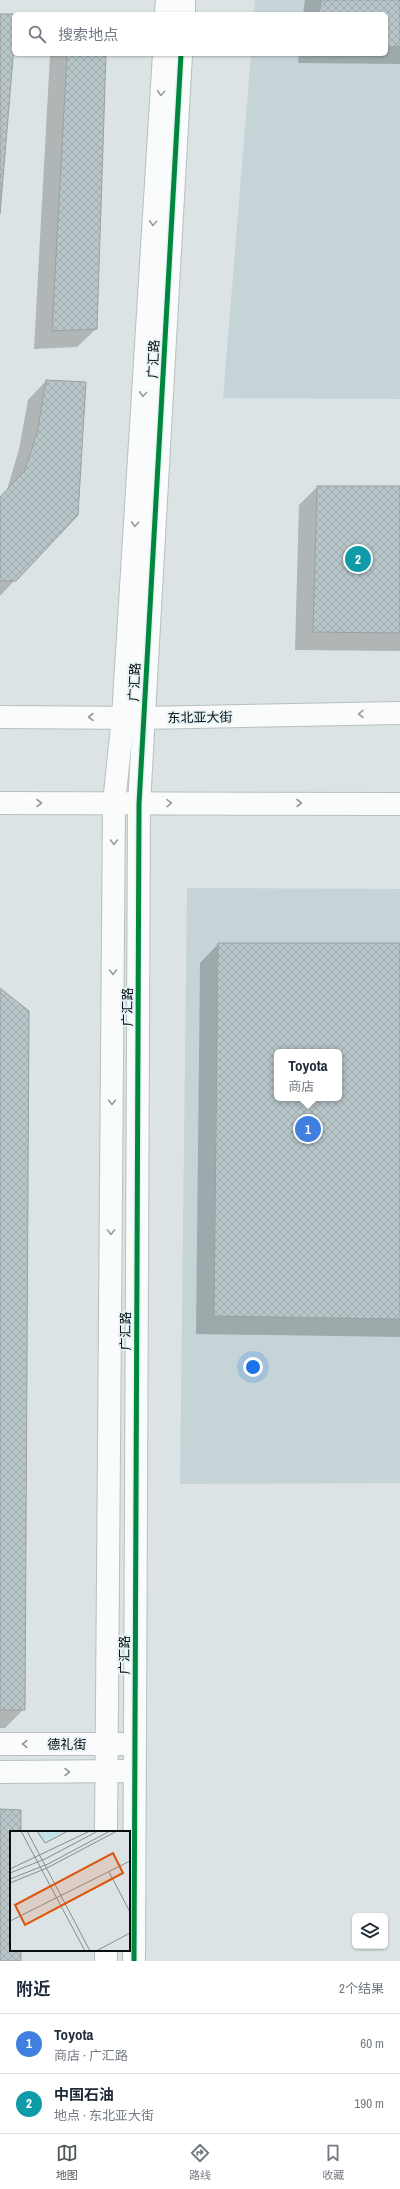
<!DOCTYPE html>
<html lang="zh">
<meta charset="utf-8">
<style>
body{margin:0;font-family:"Archivo Narrow","Noto Sans SC",sans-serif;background:#f6f6f7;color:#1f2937}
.controls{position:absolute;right:12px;bottom:12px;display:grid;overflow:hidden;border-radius:6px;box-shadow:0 1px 3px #0004}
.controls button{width:36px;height:36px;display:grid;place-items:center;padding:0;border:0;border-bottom:1px solid #e0e1e3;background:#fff;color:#1f2937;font:20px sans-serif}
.you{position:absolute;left:253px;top:1367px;width:14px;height:14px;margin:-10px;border:3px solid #fff;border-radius:50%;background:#1a73e8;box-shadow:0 0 0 6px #1a73e833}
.badge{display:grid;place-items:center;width:26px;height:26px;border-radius:50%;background:#525858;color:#fff;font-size:13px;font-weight:700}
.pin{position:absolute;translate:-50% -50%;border:2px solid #fff;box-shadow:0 1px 4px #0006}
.popup{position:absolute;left:274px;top:1049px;width:68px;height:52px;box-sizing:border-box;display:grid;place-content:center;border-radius:6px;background:#fff;filter:drop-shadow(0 1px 3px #0005);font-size:13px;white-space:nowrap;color:#747a83}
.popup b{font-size:15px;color:#1f2937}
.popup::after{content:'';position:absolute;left:50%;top:100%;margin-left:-8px;border:8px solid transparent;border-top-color:#fff}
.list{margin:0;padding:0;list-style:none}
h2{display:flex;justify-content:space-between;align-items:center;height:52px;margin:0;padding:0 16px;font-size:17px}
h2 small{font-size:13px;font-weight:400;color:#747a83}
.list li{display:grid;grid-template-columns:26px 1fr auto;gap:12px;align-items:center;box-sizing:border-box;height:60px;padding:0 16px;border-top:1px solid #e0e1e3}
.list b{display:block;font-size:15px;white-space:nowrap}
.list p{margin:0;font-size:13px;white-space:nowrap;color:#747a83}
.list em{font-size:13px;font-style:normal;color:#747a83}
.icon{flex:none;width:22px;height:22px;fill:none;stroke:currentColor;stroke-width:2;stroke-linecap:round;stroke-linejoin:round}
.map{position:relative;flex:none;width:400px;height:1961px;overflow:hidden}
.search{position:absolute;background:#fff;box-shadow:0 1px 3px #0004;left:12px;right:12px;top:12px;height:44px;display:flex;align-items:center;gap:10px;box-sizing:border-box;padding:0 14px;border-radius:6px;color:#747a83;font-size:15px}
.sheet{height:172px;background:#fff}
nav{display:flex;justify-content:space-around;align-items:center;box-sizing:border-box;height:56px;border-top:1px solid #e0e1e3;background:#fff;font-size:11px;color:#747a83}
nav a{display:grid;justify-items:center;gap:2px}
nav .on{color:#525858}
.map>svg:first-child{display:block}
</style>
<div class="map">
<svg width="400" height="1961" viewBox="0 0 400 1961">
<defs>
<pattern id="building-cross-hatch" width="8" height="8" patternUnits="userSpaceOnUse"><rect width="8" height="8" fill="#b8c6c9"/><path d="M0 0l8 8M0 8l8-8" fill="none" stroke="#9da9ab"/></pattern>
</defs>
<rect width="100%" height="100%" fill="#dce3e4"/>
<g fill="#c6d4d7" fill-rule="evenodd">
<path d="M255 0H400V399L223 398 251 54H386V14H254Z"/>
<path d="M187 888 400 889V1483L180 1484ZM277 1052H339V1098H277Z"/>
</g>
<g fill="#0003" fill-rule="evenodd">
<path d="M305 0H400V64L298 63 299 54H386V14H303Z"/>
<path d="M105 54 96 329 77 347 34 349 50 55Z"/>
<path d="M46 381 15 580 0 596V497L7 490 19 449 28 400Z"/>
<path d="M317 487H400V651L295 650 299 505Z"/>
<path d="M218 944H400V1337L196 1334 200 963ZM277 1052H339V1098H277Z"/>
<path d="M0 989 24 1709 5 1728H0Z"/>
</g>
<g fill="url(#building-cross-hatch)" stroke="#9ba0a1" fill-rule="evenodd">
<path d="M321 0H400V47L386 46V14H319Z"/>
<path d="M0 14H14V46L0 214Z"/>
<path d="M67 54H106L97 329 52 331Z"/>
<path d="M46 380 86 382 78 515 16 581H0V497L25 470 38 429Z"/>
<path d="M317 486H400V633L313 632Z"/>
<path d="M218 943H400V1319L214 1316ZM277 1052H339V1098H277Z"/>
<path d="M0 988 29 1011 25 1710H0Z"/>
<path d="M0 1809 21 1810V1832H11V1950H21V1961H0Z"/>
</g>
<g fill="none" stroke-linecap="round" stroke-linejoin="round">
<g stroke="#b9bfc0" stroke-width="24">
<g id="minor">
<path d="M166 14 167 0"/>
<path d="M184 14V0"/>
<path d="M106 1832 114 803 123 717 164 54"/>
<path d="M106 1961V1950"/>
<path d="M134 1961 139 804 181 54"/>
</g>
</g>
<g stroke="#b9bfc0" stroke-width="24">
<g id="major">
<path d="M0 717 143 718 400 713"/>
<path d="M0 803 400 804"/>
<path d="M0 1744H134"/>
<path d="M0 1772 134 1771"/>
</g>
</g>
<use href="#minor" stroke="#fafbfb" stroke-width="22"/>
<use href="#major" stroke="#fafbfb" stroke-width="22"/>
<g stroke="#e6f3f6" stroke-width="8">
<path id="cycleway" d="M134 1961 139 804 181 54"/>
</g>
<use href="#cycleway" stroke="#00873e" stroke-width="5"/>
</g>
<defs><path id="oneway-chevron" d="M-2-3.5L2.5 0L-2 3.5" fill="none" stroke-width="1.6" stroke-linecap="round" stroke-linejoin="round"/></defs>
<g stroke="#999c9c">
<use href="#oneway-chevron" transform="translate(161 93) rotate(94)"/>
<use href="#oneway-chevron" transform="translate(153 223) rotate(94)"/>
<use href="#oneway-chevron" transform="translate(143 394) rotate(94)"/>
<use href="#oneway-chevron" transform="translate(135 524) rotate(94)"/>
<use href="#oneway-chevron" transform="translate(361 714) rotate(179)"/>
<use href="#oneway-chevron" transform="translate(91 717) rotate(-180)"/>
<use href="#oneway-chevron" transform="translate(39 803)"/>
<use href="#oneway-chevron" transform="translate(169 803) rotate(-2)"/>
<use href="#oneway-chevron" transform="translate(299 803)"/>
<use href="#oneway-chevron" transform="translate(114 842) rotate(90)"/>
<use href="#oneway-chevron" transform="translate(113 972) rotate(90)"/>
<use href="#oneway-chevron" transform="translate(112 1102) rotate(90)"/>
<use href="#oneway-chevron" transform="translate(111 1232) rotate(90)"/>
<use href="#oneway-chevron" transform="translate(25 1744) rotate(-180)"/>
<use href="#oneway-chevron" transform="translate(67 1772)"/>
</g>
<g text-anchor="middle" stroke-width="3.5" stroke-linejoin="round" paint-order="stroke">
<g font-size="13" fill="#080d0d" stroke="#e6f3f6">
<text transform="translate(153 359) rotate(-87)" y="5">广汇路</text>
<text transform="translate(134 682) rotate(-87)" y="5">广汇路</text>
<text transform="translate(200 717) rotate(-1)" y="5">东北亚大街</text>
<text transform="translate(127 1007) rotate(-90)" y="5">广汇路</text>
<text transform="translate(125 1331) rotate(-90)" y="5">广汇路</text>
<text transform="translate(124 1655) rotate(-90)" y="5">广汇路</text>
<text x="67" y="1749">德礼街</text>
</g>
</g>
<g transform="translate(10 1831)">
<rect width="120" height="120" fill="#dce3e4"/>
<path d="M28 0H55L34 11Z" fill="#c0e2e8"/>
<path fill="none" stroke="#878d8e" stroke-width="1" d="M11 0 75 120M17 0 80 120M27 0 35 12 58 0M0 38 80 0M99 41 120 81M0 42 35 28 88 0M0 48 38 33 100 0M0 52 37 37 107 0M0 90 120 30M86 120 120 102"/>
<path fill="#dd550c" fill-opacity="0.15" stroke="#dd550c" stroke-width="2" d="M103 22 113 42 15 94 5 74Z"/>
<rect width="120" height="120" fill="none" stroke="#080d0d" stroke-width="2"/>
</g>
</svg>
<div class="controls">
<button><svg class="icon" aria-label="layers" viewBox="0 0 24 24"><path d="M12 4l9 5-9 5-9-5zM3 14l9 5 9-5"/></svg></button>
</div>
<div class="you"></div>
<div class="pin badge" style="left:308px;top:1129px;background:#3f7fe0">1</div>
<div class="popup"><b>Toyota</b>商店</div>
<div class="pin badge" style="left:358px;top:559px;background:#0f9aa8">2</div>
<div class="search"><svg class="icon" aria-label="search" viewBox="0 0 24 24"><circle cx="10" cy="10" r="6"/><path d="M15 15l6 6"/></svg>搜索地点</div>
</div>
<section class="sheet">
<h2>附近<small>2个结果</small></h2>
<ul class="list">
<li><span class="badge" style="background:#3f7fe0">1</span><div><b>Toyota</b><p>商店 · 广汇路</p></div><em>60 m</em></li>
<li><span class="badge" style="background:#0f9aa8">2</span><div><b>中国石油</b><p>地点 · 东北亚大街</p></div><em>190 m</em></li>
</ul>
</section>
<nav>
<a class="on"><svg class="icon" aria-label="map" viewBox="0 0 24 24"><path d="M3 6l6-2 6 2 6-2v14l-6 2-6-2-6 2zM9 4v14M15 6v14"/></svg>地图</a>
<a><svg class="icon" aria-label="directions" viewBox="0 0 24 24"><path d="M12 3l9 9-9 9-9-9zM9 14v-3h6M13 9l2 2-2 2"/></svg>路线</a>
<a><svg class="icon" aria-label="saved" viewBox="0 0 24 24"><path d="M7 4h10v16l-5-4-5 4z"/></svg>收藏</a>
</nav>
